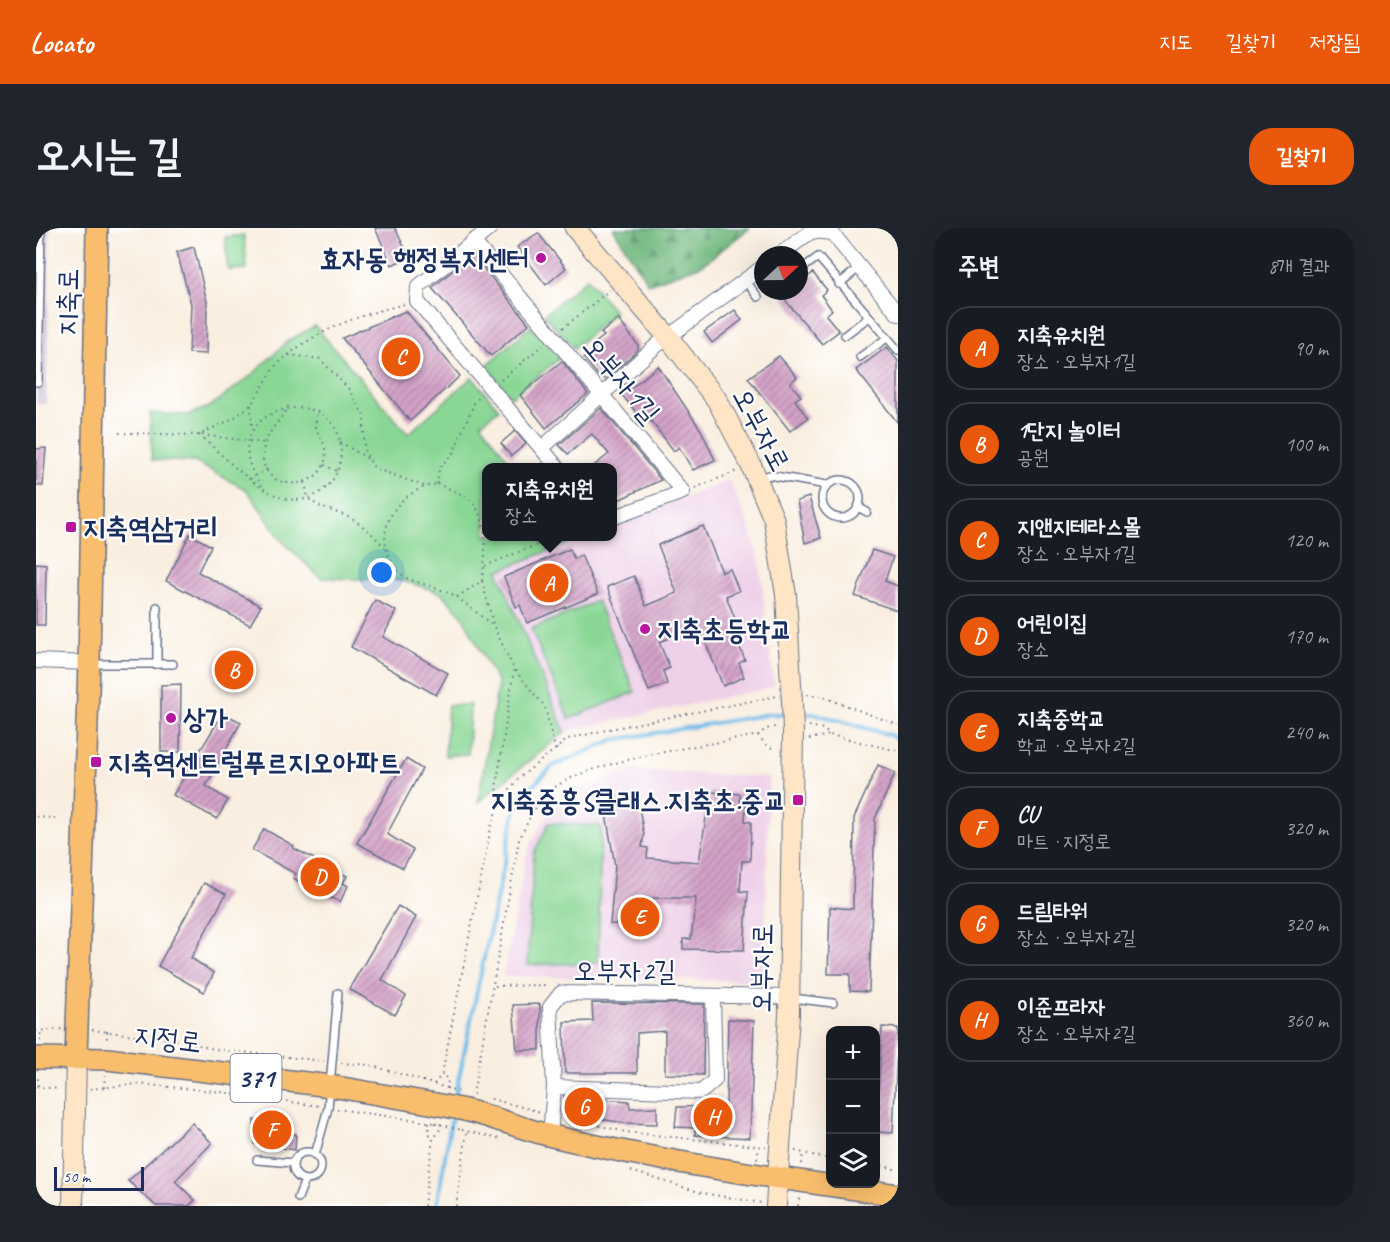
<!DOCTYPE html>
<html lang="ko">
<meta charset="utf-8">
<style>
body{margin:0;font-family:Caveat,"Poor Story",sans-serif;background:#20242c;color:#f1f3f6}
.controls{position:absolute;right:18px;bottom:18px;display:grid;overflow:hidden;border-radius:12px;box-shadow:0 6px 24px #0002}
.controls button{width:54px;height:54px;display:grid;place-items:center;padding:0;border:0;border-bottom:2px solid #363941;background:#171b24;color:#f1f3f6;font:30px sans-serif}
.compass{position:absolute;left:718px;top:18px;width:54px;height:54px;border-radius:50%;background:#171b24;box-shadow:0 6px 24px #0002;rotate:68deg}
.scale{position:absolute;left:18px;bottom:15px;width:90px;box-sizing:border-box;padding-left:6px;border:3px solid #1b2f5e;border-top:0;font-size:16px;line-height:21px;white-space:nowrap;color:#1b2f5e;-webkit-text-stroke:4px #fff;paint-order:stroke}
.you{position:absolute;left:346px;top:345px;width:21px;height:21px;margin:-15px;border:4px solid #fff;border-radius:50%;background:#1a73e8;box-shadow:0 0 0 9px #1a73e833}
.badge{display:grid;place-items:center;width:39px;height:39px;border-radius:50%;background:#ea580c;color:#fff;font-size:20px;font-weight:700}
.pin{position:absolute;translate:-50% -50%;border:3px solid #fff;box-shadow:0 2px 6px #0006}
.popup{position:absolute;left:446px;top:235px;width:135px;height:78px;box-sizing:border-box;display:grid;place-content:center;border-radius:12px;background:#171b24;filter:drop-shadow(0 2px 4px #0005);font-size:20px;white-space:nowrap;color:#9ea1a6}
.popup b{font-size:22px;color:#f1f3f6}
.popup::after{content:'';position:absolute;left:50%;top:100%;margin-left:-12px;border:12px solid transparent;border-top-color:#171b24}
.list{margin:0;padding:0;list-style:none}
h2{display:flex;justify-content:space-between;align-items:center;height:78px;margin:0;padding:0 24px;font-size:26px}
h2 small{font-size:20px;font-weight:400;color:#9ea1a6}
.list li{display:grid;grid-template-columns:39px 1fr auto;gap:18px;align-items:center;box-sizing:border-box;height:84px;margin:0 12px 12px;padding:0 12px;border:2px solid #363941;border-radius:24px}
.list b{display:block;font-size:22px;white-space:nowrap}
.list p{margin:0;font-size:20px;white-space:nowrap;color:#9ea1a6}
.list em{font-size:20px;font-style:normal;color:#9ea1a6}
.icon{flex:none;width:33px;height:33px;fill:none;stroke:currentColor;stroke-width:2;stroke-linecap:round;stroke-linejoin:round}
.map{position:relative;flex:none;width:862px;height:978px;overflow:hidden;border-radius:24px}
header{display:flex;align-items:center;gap:36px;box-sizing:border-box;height:84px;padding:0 30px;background:#ea580c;color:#fff}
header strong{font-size:28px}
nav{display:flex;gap:33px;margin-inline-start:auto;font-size:21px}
.intro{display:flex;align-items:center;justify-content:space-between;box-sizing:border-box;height:144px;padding:0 36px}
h1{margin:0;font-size:42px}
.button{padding:15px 27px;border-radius:24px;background:#ea580c;color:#fff;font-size:21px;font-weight:700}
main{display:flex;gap:36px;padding:0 36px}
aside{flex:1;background:#171b24;border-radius:24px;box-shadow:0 6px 24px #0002}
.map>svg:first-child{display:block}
</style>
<header>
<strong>Locato</strong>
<nav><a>지도</a><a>길찾기</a><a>저장됨</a></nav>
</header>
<div class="intro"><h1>오시는 길</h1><a class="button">길찾기</a></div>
<main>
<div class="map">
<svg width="862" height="978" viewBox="0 0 862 978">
<defs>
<pattern id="forest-firs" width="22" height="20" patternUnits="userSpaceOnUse" patternTransform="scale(1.5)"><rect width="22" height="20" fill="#6fb87e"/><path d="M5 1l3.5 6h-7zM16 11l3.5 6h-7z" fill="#5a966a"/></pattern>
<pattern id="building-hatch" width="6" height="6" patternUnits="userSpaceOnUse" patternTransform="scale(1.5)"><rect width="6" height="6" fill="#d4a3c7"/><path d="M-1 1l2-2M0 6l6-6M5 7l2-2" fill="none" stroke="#ab85a5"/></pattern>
</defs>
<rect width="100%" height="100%" fill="#fff"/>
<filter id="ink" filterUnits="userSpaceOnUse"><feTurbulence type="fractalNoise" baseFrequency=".0167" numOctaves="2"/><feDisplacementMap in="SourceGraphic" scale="12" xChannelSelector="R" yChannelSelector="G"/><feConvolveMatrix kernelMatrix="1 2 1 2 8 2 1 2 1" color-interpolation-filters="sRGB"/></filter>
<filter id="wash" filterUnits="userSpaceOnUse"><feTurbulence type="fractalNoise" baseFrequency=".008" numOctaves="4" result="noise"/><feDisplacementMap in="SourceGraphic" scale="24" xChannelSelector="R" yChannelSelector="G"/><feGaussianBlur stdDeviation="1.35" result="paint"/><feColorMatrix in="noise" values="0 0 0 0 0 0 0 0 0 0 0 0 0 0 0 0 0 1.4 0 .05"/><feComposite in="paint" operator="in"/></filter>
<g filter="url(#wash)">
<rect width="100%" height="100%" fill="#f9eedf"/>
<g fill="#eed0e8">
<path d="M693 252 715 302 724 337 738 459 529 503 461 343 549 309 576 308V298Z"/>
<path d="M592 542 733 549 728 753 467 748 490 629 498 609 512 586 542 561Z"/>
</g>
<path fill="#ccbed4" d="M0 0H14L10 176H0Z"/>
<g fill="#8ad795" stroke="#52837a" stroke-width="1.5">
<path d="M208 7 211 41 192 42 189 9Z"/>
<path d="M551 50 579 84 538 120 508 87Z"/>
<path d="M279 98 372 206 436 149 463 181 445 195 478 239 450 240V308L529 309 533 315 462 343 529 504 442 574 462 456 426 387 405 365 365 352 285 350 247 314 211 262 159 234 116 232 114 185 151 187 173 179 216 147 253 112Z"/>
<path d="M495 98 524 130 475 169 450 138Z"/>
<path d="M561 373 599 464 533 491 495 401Z"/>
<path d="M412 477H434L432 526 409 528Z"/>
<path d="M513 595 565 598 562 735 491 737 498 625Z"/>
</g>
<path fill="url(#forest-firs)" stroke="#45746e" stroke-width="1.5" d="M577 0H714L666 37 612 56Z"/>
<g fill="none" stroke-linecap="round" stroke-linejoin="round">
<g stroke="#6ebbe8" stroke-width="4">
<path d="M762 486H780L854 507 862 512"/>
<path d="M418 873 481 573 517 538 577 512 734 486H752"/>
<path d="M401 978 416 886"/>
</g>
</g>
<g id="blocks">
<g fill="url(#building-hatch)">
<path d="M339 0H359L373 29 356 37Z"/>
<path d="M502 5 530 40 510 57 481 19Z"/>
<path d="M158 19 171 74 170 126 153 125 155 76 141 24Z"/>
<path d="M436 26 493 96 455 128 396 60Z"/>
<path d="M777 45 791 62 785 67 796 82 790 87 803 103 786 116 745 67 751 63H763V55Z"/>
<path d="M699 82 706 92 676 115 668 104Z"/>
<path d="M370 83 424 148 374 193 306 110Z"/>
<path d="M582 91 602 117V122L570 151 563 149 548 130 561 119 558 116 568 108 565 105Z"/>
<path d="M851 119 862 133V195L820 142Z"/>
<path d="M743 128 761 149 754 155 765 168 759 172 772 190 754 203 712 150Z"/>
<path d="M526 133 552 166 510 200 484 167Z"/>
<path d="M622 138 665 202 679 232 657 242 643 219 638 223 608 184 603 188 586 167Z"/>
<path d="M565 180 625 252 576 275V240H555L573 226 556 206 532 226 523 217Z"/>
<path d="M479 203 490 216 475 228 465 215Z"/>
<path d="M10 220 7 258 0 257V221Z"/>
<path d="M773 269 785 310 769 315 761 273Z"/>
<path d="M667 298 686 344 694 341 703 363 690 368 704 403 698 405 709 432 703 435 708 449 687 458 663 398 623 414 634 440 627 443 631 456 613 463 571 359 598 348 610 378 641 365 622 317Z"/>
<path d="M154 306 175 318 162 344 225 378 214 397 130 353Z"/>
<path d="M534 321 538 331 545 327 562 366 491 395 484 377 480 379 468 349Z"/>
<path d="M836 322 857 329 849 353 862 358V383L819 368Z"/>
<path d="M0 335 10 336 9 397H0Z"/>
<path d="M339 372 360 383 347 409 412 445 400 467 315 419Z"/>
<path d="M145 456 144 524H125V457Z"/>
<path d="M187 485 205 494 170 558 192 572 181 591 137 567Z"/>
<path d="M370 531 386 541 351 606 377 622 367 640 321 615Z"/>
<path d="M842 537 859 545 839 591 833 764 814 763V746H792L794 679 817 681 818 590Z"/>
<path d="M674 564 704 566V573H710L709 593 715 594 714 633H706L704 663 712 664 708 722 647 721V711H655L660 670H610L607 697 574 696 579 638 568 574 601 569 608 607 606 619 612 620 611 630 663 634Z"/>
<path d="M228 601 258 618 257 620 311 648 307 655 312 658 304 674 257 650 260 646 216 622Z"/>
<path d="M168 655 190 666 155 730 178 745 168 764 122 738Z"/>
<path d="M362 678 380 689 346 752 370 768 359 787 313 761Z"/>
<path d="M556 775 668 776 667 847 629 846V803L601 805V845H529L528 794 557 793Z"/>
<path d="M504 776V822H481L477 777Z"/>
<path d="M692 791 718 793 714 910 659 907V900L639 899 641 879 690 878Z"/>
<path d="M846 799 862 800 857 905 840 904Z"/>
<path d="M528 868 593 873 594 880 621 879V896L589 895 531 886Z"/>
<path d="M218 892 251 897 250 904 260 906 259 922 219 916Z"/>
<path d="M156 895 176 915 139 953 159 972 153 978H120L92 953Z"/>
</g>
</g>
</g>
<g filter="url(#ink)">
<use href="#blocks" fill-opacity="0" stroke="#69728b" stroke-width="1.5"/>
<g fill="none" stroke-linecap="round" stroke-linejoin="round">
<g stroke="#69728b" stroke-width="10">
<g id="lane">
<path d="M763 43 782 29 862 122"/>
<path d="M709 52 722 69"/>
<path d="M803 56 824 39"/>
<path d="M735 63H736"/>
<path d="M809 107 833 89"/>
<path d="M824 129 851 110"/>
<path d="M0 154H2L5 0"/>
<path d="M724 251 733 247 791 257"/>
<circle cx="805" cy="271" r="19"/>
<path d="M822 279 831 284"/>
<path d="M56 436H121V379"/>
<path d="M121 436H137"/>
<path d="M756 770 797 775"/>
<circle cx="271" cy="938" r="14"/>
<path d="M279 927 292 880 302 765"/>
<path d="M221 932 257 935"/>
<path d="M262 970 269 952"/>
</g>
</g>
<g stroke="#69728b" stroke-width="16">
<g id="street">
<path d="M454 0 382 59 381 73 522 240"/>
<path d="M437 13 647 264 576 290"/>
<path d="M743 27 776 3 796 5 862 86"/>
<path d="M506 220 620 118 727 39"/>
<path d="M0 433 53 435"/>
<path d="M518 859 665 864 679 852 677 769"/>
<path d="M514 907 518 859 514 779 525 765 754 769"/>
</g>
</g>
<g stroke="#69728b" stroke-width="22">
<g id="secondary">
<path d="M539 0 632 109 681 172 715 237 738 292 750 367 756 474"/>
<path d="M37 978 40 830"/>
<path d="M740 978 753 787 757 504"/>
</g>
</g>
<g stroke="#69728b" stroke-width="24">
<g id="primary">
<path d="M0 830 71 831 295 858 399 876"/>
<path d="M40 830 53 435 61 0"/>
<path d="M429 882C458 889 486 901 516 908 630 935 746 951 862 967"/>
</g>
</g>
<g stroke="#69728b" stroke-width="2" stroke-dasharray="1.5 4.5" stroke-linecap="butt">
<path d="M527 100 574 62"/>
<path d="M252 127C285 100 327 86 369 76"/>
<path d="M465 152 507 117"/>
<path d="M215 177 216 201"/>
<path d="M252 178C246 191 231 204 228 218 215 278 323 261 279 200L281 184"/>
<path d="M83 205 163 207 198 190 215 177 240 137 252 127 284 131 312 160 328 188V222L338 240 388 258"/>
<path d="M163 207C194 231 243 295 286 263 299 253 305 239 305 223 303 145 166 182 227 260"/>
<path d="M166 207 229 215"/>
<path d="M304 214 332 231"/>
<path d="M288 237 301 243"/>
<path d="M214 251 231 241"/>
<path d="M269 254 272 270C285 281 286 279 302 285 322 291 338 307 352 323"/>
<path d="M401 256C411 260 423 264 432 270 454 288 450 327 446 353L421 369C408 361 377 354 369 349 329 315 355 263 401 256Z"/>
<path d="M401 256 403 240 417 225 439 173 444 169"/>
<path d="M659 260 701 243"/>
<path d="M449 338 522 308"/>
<path d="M446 353 458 399 478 441 509 479 517 514 521 522"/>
<path d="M421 369 456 397"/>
<path d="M771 467 785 468 862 497"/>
<path d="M773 498 787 501 794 507 862 523"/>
<path d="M722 507 730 517 740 522"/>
<path d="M773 511 794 507"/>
<path d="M463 574 460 560 478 441"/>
<path d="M0 589 19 590"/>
<path d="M459 758 510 757"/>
<path d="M56 802 149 813 177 821 288 833"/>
<path d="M0 803 26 801"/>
<path d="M71 803V815"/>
<path d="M4 813 5 801"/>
<path d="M305 835 334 837 404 858"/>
<path d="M398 856 406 846"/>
<path d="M2 858V846"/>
<path d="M0 859 24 861"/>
<path d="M68 860 69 847"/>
<path d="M54 861 101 856 178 863 283 878"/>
<path d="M411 861 412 852 406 846 455 599 463 574 483 550 532 511 574 501 741 468"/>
<path d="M437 867 483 612C492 593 499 576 515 562 551 532 672 517 722 507L730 501 743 498"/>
<path d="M455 871 505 884"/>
<path d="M301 881 399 895"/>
<path d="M528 889 590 904 730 919"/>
<path d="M393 894V905L397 911"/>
<path d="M426 902 464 911"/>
<path d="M759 923 794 931"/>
<path d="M721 931 723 919"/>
<path d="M766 936 767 924"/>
<path d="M840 936 862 942"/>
<path d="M595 943 666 965 726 975"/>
<path d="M388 978 397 911 403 904 405 894"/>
<path d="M420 978 431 904"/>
<path d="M762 978 763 969"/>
</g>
<use href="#lane" stroke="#fff" stroke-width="7"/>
<use href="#street" stroke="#fff" stroke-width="14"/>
<use href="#secondary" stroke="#fde5c5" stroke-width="20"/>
<use href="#primary" stroke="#f9be6d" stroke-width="21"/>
<g stroke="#69728b" stroke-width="22" stroke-linecap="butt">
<path id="secondary-bridge" d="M756 474 757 504"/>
</g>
<g stroke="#69728b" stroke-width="24" stroke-linecap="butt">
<path id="primary-bridge" d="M399 876 429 882"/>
</g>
<g stroke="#69728b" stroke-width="2" stroke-dasharray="1.5 4.5" stroke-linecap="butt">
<path d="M404 858 422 863"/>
<path d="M399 895 426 902"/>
</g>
<use href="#secondary-bridge" stroke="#fde5c5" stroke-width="20"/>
<use href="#primary-bridge" stroke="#f9be6d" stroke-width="21"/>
</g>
</g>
<g fill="#b5179e" stroke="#fff" stroke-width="2">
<circle cx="505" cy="30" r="6"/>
<rect x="29" y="293" width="12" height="12" rx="3"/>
<circle cx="609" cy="401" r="6"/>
<circle cx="135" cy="490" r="6"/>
<rect x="54" y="528" width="12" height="12" rx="3"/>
<rect x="756" y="566" width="12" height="12" rx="3"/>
</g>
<g text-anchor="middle" stroke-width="4.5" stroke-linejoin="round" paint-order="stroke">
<rect fill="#fff" stroke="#5f6d8e" stroke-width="1.5" x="194.5" y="826" width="51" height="48" rx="4.5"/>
<g font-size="27" font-weight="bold" fill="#1b2f5e">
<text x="220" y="859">371</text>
</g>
<g font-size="28" font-weight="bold" fill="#1b2f5e" stroke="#fff" text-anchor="start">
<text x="493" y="40" text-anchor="end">효자동 행정복지센터</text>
<text x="47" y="309">지축역삼거리</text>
<text x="621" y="411">지축초등학교</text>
<text x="147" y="500">상가</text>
<text x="72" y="544">지축역센트럴푸르지오아파트</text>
<text x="750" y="582" text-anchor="end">지축중흥S클래스.지축초.중교</text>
</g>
<g font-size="28" fill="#1b2f5e" stroke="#fff">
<text transform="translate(31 74) rotate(-89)" y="10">지축로</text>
<text transform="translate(586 151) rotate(50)" y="10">오부자1길</text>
<text transform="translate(726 201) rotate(62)" y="10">오부자로</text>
<text transform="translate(725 740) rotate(-89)" y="10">오부자로</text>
<text x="589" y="752">오부자2길</text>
<text transform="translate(132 810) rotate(7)" y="10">지정로</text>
</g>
</g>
</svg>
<div class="controls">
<button>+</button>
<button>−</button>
<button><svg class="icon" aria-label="layers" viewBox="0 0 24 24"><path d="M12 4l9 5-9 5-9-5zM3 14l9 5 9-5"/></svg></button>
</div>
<svg class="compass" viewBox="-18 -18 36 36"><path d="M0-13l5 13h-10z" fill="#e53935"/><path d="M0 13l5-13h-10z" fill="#9ea1a6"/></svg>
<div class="scale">50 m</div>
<div class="you"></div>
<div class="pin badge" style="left:513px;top:355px">A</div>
<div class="popup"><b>지축유치원</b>장소</div>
<div class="pin badge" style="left:198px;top:442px">B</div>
<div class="pin badge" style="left:365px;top:129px">C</div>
<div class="pin badge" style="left:284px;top:649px">D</div>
<div class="pin badge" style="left:604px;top:689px">E</div>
<div class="pin badge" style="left:236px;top:902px">F</div>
<div class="pin badge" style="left:548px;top:879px">G</div>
<div class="pin badge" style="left:677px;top:889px">H</div>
</div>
<aside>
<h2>주변<small>8개 결과</small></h2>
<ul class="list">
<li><span class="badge">A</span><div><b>지축유치원</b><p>장소 · 오부자1길</p></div><em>90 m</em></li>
<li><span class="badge">B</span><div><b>1단지 놀이터</b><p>공원</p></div><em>100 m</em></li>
<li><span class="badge">C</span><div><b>지앤지테라스몰</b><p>장소 · 오부자1길</p></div><em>120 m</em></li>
<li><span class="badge">D</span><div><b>어린이집</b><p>장소</p></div><em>170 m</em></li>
<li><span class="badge">E</span><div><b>지축중학교</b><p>학교 · 오부자2길</p></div><em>240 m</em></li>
<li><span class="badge">F</span><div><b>CU</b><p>마트 · 지정로</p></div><em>320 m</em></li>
<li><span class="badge">G</span><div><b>드림타워</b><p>장소 · 오부자2길</p></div><em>320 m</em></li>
<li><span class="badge">H</span><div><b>이준프라자</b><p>장소 · 오부자2길</p></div><em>360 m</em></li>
</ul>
</aside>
</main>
